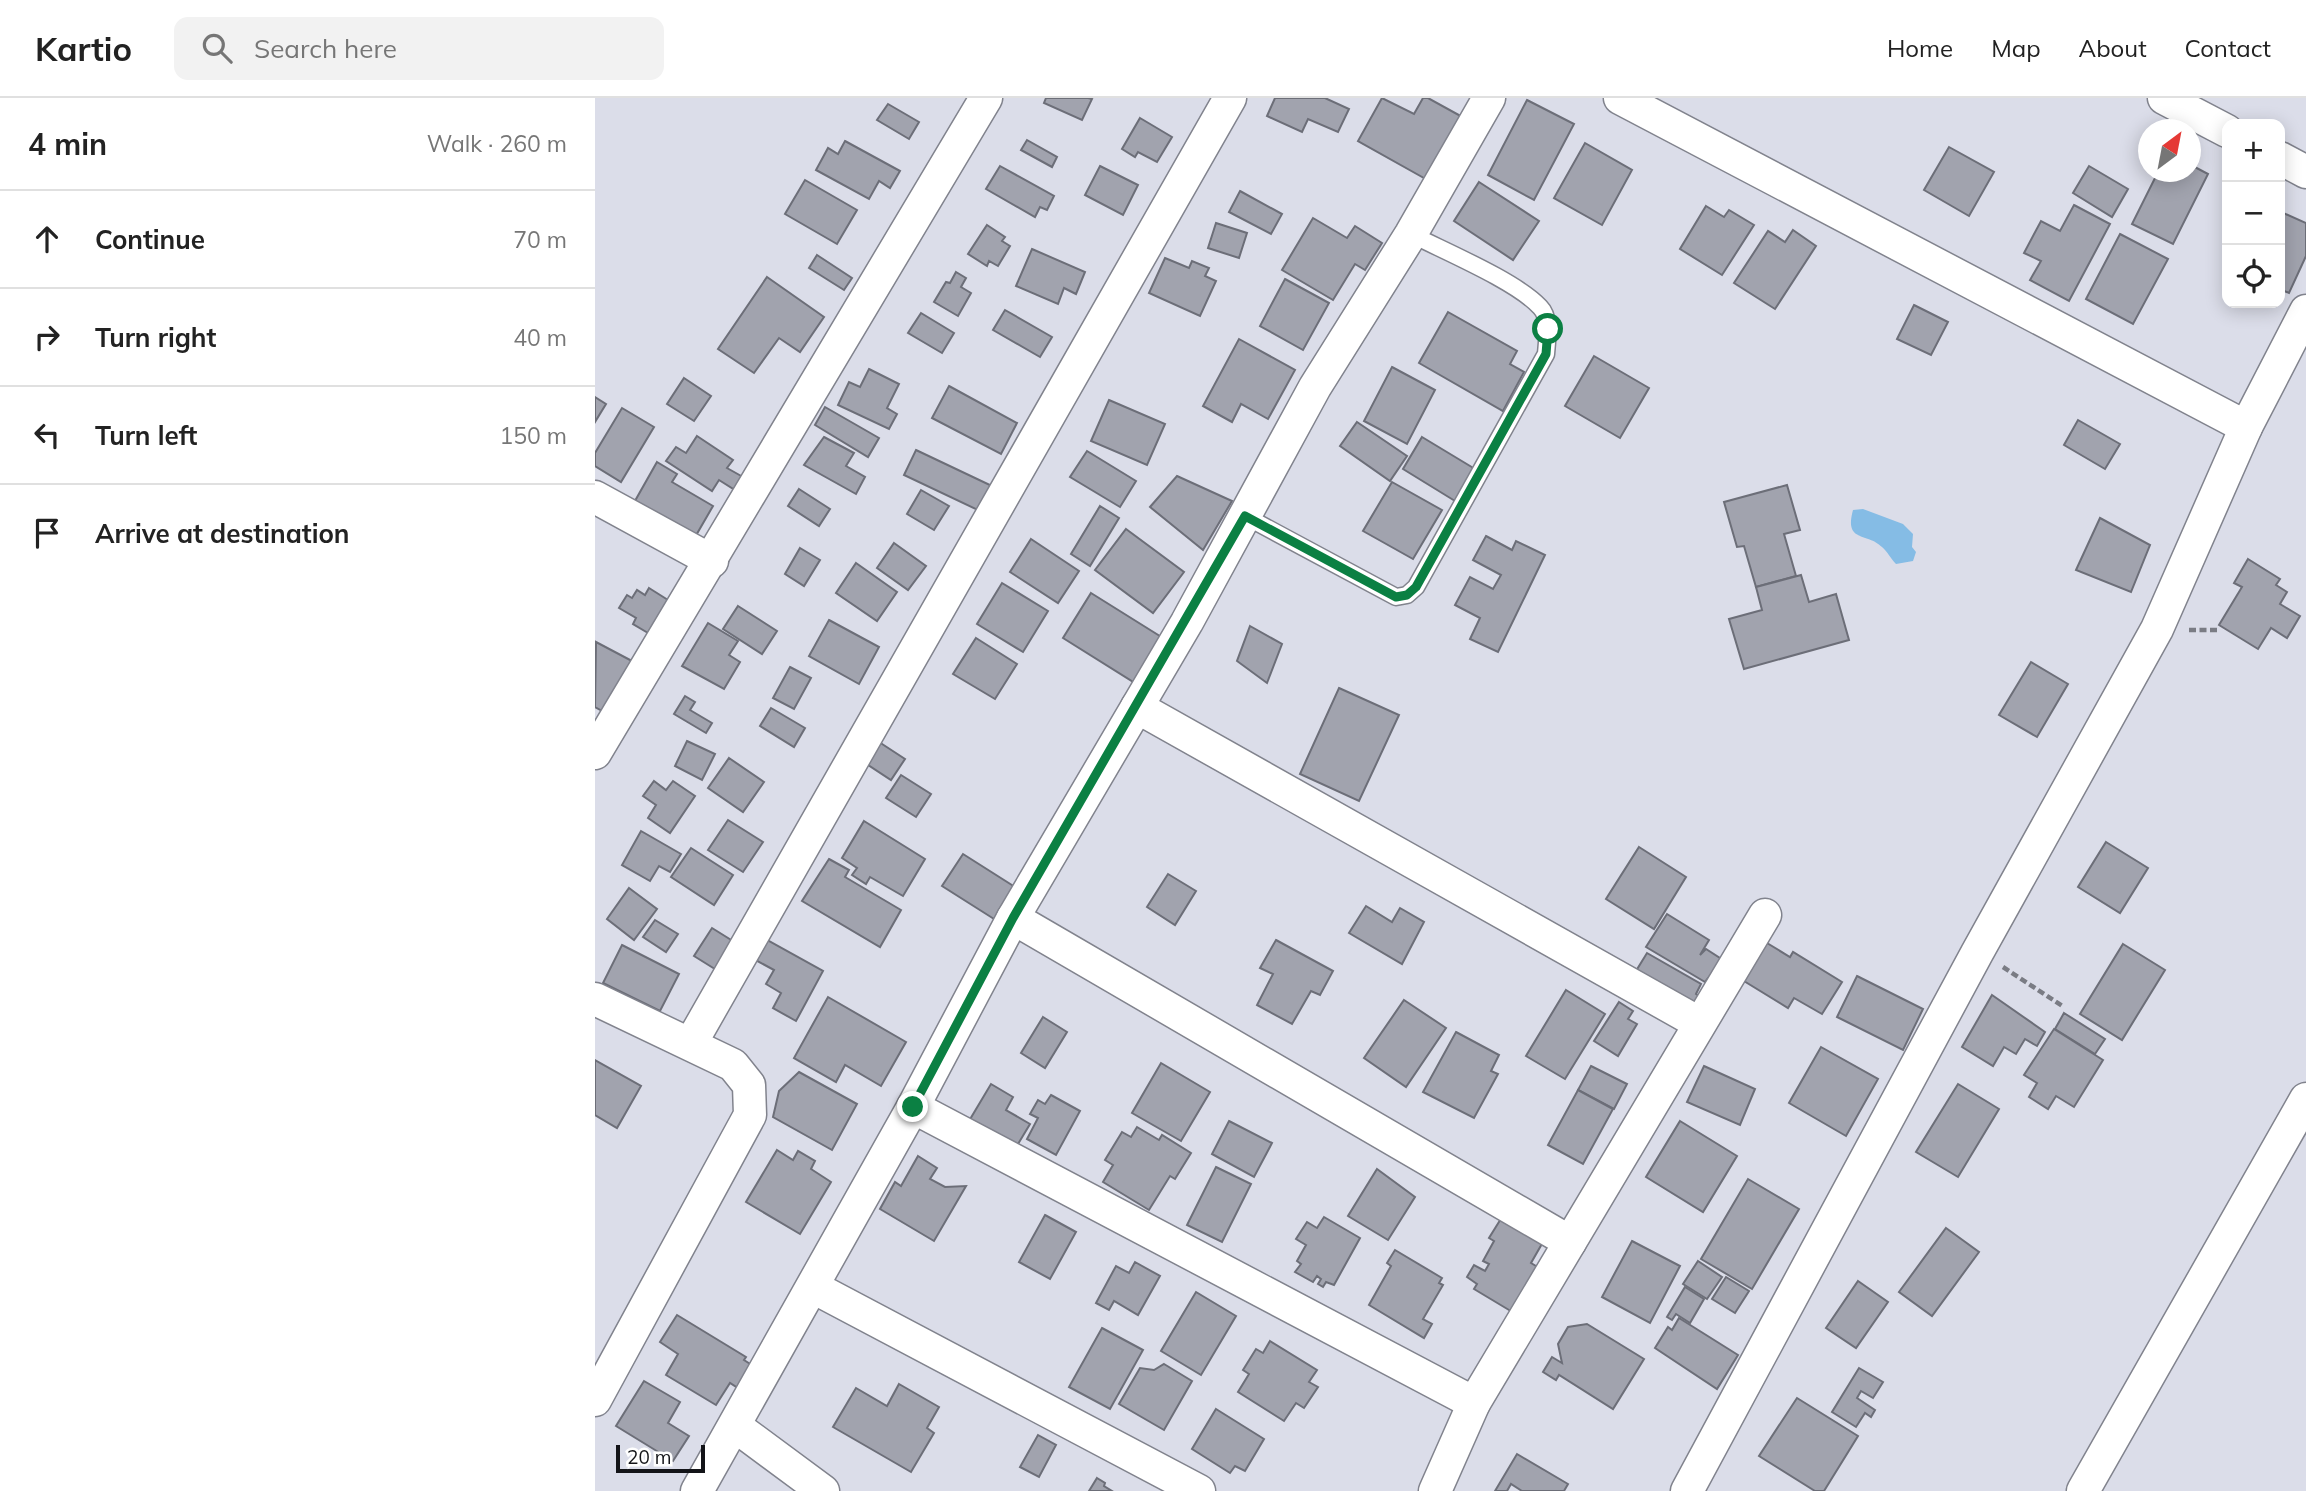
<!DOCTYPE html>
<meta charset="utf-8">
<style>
body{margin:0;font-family:Mulish,sans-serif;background:#f2f2f2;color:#222}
.controls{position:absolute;right:21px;top:21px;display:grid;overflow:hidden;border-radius:14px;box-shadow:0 4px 18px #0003}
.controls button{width:63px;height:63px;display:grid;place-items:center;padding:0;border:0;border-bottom:2px solid #e0e0e0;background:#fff;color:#222;font:35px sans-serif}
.compass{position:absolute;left:1543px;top:21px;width:63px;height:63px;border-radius:50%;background:#fff;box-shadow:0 4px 18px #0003;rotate:32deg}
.scale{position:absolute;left:21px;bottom:18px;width:89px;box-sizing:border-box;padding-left:7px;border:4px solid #131418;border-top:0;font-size:19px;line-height:24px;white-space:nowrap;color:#131418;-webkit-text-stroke:5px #fff;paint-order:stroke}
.stop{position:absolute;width:21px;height:21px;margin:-16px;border:5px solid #0b8043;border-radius:50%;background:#fff}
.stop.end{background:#0b8043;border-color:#fff;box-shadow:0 2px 7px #0008}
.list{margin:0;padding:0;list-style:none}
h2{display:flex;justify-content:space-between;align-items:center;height:91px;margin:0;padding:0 28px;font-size:30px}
h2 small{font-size:23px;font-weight:400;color:#767676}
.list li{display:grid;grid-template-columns:46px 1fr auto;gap:21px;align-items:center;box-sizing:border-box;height:98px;padding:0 28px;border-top:2px solid #e0e0e0}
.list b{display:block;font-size:26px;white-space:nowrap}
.list em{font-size:23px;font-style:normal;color:#767676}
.icon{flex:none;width:38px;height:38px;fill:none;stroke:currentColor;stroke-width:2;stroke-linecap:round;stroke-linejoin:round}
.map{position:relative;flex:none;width:1711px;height:1393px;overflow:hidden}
header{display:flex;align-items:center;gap:42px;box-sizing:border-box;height:98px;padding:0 35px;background:#fff;border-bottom:2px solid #e0e0e0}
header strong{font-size:33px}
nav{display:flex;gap:38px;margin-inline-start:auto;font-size:24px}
.search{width:490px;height:63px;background:#f2f2f2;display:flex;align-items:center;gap:18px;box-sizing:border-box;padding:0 24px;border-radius:14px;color:#767676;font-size:26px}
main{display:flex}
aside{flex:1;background:#fff}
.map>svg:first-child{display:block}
</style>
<header>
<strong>Kartio</strong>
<div class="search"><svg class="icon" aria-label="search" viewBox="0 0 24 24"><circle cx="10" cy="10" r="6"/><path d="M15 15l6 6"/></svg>Search here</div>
<nav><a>Home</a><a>Map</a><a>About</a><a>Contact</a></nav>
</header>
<main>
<aside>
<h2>4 min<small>Walk · 260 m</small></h2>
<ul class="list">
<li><svg class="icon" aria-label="ahead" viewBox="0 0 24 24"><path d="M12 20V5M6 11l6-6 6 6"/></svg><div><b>Continue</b></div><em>70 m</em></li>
<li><svg class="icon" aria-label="right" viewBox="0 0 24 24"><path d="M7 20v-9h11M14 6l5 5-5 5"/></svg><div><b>Turn right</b></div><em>40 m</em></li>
<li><svg class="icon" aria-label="left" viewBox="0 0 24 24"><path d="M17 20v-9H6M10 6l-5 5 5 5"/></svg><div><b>Turn left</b></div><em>150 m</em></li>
<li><svg class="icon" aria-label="arrive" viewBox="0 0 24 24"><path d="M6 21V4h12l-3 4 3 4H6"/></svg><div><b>Arrive at destination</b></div></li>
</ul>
</aside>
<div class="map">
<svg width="1711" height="1393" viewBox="0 0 1711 1393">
<rect width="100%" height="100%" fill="#dbdde9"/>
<path fill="#85bce5" d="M1268 411 1308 426 1318 436 1317 449 1321 454 1318 463 1301 466C1295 460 1293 454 1287 449 1272 434 1249 445 1258 412Z"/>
<g fill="#a1a3ae" stroke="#6c6e78" stroke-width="2">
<path d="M451 0H493L497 1 487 22 449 5Z"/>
<path d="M680 0H730L754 11 743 34 713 21 707 34 672 18Z"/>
<path d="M787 0 819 16 828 0H833L871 21 836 84 763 43Z"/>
<path d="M932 2 979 26 939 102 893 77Z"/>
<path d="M293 6 324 24 314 41 282 22Z"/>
<path d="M545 20 577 39 562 64 543 54 540 59 527 51Z"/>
<path d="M432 42 462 59 457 69 426 52Z"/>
<path d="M250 43 305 73 295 90 284 83 274 101 221 72 233 50 243 56Z"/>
<path d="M990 45 1037 72 1007 127 959 100Z"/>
<path d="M1354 49 1399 74 1374 118 1329 92Z"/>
<path d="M1596 67 1613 76 1578 146 1537 126 1563 74H1596Z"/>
<path d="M405 68 459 98 452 112 445 109 440 119 391 91Z"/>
<path d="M505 68 543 87 528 117 490 97Z"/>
<path d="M1494 68 1533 91 1517 119 1478 95Z"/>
<path d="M210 82 262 112 242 146 190 116Z"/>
<path d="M884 84 944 123 918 162 859 123Z"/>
<path d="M645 93 687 116 676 136 634 114Z"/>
<path d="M1479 107 1515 126 1474 203 1435 182 1446 163 1429 155 1446 123 1465 133Z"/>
<path d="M1111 108 1129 119 1134 112 1159 127 1127 177 1085 151Z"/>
<path d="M1686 114 1711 125V158L1694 195 1685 191Z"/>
<path d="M718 120 752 140 760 128 787 145 770 172 760 166 738 202 687 172Z"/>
<path d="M621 125 652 135 644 160 613 150Z"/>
<path d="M392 127 410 139 407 143 415 148 403 168 394 163 392 168 373 156Z"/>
<path d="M1198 132 1221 148 1180 211 1139 185 1173 133 1190 144Z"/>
<path d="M1525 136 1573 161 1538 226 1491 201Z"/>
<path d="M437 151 490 174 481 196 469 190 463 206 421 188Z"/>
<path d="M222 157 257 180 249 192 214 170Z"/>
<path d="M570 160 594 170 597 163 614 170 610 178 621 183 605 218 554 195Z"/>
<path d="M361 174 371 180 366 189 376 195 363 218 339 204 351 184 355 185Z"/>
<path d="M172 179 229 219 205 254 184 240 159 275 123 251Z"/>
<path d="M690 181 734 205 708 252 665 228Z"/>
<path d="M1319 207 1353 224 1336 257 1302 241Z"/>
<path d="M410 212 457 239 445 259 398 232Z"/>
<path d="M853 214 922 253 915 266 929 274 908 313 824 265Z"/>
<path d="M326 215 359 235 347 255 313 235Z"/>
<path d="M644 241 700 272 673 321 646 306 637 324 608 308Z"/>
<path d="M999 258 1054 290 1025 340 970 308Z"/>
<path d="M797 269 840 292 812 346 769 323Z"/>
<path d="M274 271 304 286 292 310 302 316 294 331 243 307 254 284 265 289Z"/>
<path d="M89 280 116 298 99 323 72 306Z"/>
<path d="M354 288 422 325 406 356 337 320Z"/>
<path d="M0 299 11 306 0 324Z"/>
<path d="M514 302 570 326 552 367 496 343Z"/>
<path d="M230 309 284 340 273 359 220 327Z"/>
<path d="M27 310 59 329 26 384 0 368V355Z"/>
<path d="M1483 322 1525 346 1510 371 1469 347Z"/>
<path d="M762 324 812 358 795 383 745 348Z"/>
<path d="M102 338 138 362 132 370 148 379 140 392 124 382 117 393 71 363 81 349 91 355Z"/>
<path d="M229 339 259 355 251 368 270 379 261 396 209 367Z"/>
<path d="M827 339 880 371 860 403 808 371Z"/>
<path d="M321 352 397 388 385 413 309 377Z"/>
<path d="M492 353 541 383 525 409 475 379Z"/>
<path d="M62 364 82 376 77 384 118 408 96 446 36 410Z"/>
<path d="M582 378 637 403 608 452 555 409Z"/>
<path d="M797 384 847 412 818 461 768 433Z"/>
<path d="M1192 387 1205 432 1189 436 1201 478 1161 489 1149 448 1142 449 1129 404Z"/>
<path d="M204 391 235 411 224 428 193 408Z"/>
<path d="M326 392 354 408 339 432 312 416Z"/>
<path d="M505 408 524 420 495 468 476 456Z"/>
<path d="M1505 420 1555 447 1536 494 1481 472Z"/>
<path d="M531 431 589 474 558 515 500 472Z"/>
<path d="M891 438 917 452 921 443 950 457 903 554 875 541 885 520 860 507 875 479 898 491 906 477 878 462Z"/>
<path d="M436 441 484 473 463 505 415 474Z"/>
<path d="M299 445 331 468 313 492 282 470Z"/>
<path d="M205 450 225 462 209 488 190 476Z"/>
<path d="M1653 461 1685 481 1681 487 1692 494 1685 506 1705 518 1692 540 1676 530 1663 551 1624 527 1647 489 1639 485Z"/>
<path d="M261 465 302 494 282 523 241 495Z"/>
<path d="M1206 477 1214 504 1241 496 1254 542 1149 571 1134 521 1167 512 1161 489Z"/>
<path d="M407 485 453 513 428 554 382 526Z"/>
<path d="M54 490 73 502 53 535 38 526 41 520 24 510 32 497 37 500 42 492 50 497Z"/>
<path d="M496 495 568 540 540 585 468 540Z"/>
<path d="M143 508 182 533 167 556 128 531Z"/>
<path d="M234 522 284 549 264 586 214 558Z"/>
<path d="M113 525 143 543 134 557 145 564 129 591 87 568Z"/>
<path d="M655 528 687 546 672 585 642 563Z"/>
<path d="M381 540 422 566 400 601 358 576Z"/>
<path d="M1 544 37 563 9 614 0 609Z"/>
<path d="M1436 564 1473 586 1442 639 1404 617Z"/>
<path d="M195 569 216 580 199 611 178 600Z"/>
<path d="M744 590 804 617 764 703 705 676Z"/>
<path d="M90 598 100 604 95 612 117 625 111 635 79 616Z"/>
<path d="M176 610 210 630 199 649 165 628Z"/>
<path d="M281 642 310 661 296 682 267 663Z"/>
<path d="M92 643 120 656 107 682 80 668Z"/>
<path d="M134 660 169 684 148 714 113 690Z"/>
<path d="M306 677 336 696 321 719 291 700Z"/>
<path d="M59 683 71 692 78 683 100 698 75 735 53 720 61 707 48 698Z"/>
<path d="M133 722 168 744 148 774 113 752Z"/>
<path d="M269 723 330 761 308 798 275 779 271 786 257 777 262 770 247 760Z"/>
<path d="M46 733 86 756 75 774 64 768 55 783 27 767Z"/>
<path d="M1511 744 1553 770 1525 815 1483 789Z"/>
<path d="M1044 749 1091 779 1059 831 1011 801Z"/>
<path d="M96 750 138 777 119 807 76 779Z"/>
<path d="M368 756 420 789 399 821 347 788Z"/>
<path d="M234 761 254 772 250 779 306 812 285 849 207 803Z"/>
<path d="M573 776 601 793 580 827 552 809Z"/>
<path d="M34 790 62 811 39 842 12 821Z"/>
<path d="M771 808 797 824 805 810 829 824 807 866 754 835Z"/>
<path d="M1072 816 1114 842 1105 857 1111 851 1128 862 1110 884 1051 849Z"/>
<path d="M60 822 83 836 71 854 48 839Z"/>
<path d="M117 830 141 845 123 873 99 858Z"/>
<path d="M167 839 228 873 201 923 178 910 186 895 171 886 179 872 155 859Z"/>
<path d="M681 842 738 873 725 897 716 893 697 926 662 907 678 876 665 870Z"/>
<path d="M1167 842 1195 859 1198 854 1247 884 1227 916 1199 900 1193 910 1144 880Z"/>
<path d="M1528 846 1570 872 1527 942 1485 916Z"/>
<path d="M27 847 84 876 65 913 8 885Z"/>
<path d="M1052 855 1106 886 1101 896 1107 900 1102 908 1041 873Z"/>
<path d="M1262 878 1328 911 1308 952 1242 919Z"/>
<path d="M971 892 1010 916 970 981 931 958Z"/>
<path d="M1397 897 1450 934 1442 948 1430 941 1421 956 1409 949 1398 968 1367 949Z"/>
<path d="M233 899 311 944 286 988 250 967 241 984 199 960Z"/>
<path d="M809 902 851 930 811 989 769 960Z"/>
<path d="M1024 904 1038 913 1033 921 1042 926 1023 958 999 943Z"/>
<path d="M1469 915 1510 941 1500 956 1460 931Z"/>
<path d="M448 919 472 934 450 970 426 955Z"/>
<path d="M1459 931 1508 962 1479 1009 1461 998 1453 1011 1434 999 1442 985 1429 977Z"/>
<path d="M861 934 904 957 896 973 903 976 879 1020 828 994Z"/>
<path d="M1226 949 1283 981 1251 1038 1194 1005Z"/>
<path d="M0 962 46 988 22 1030 0 1017Z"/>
<path d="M566 965 615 994 586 1043 537 1015Z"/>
<path d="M996 968 1032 986 1019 1011 983 992Z"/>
<path d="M1109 968 1160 991 1145 1027 1092 1004Z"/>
<path d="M204 974 262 1006 237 1052 178 1019 184 993Z"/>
<path d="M396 986 418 999 411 1012 435 1026 420 1051 374 1023Z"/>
<path d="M1363 986 1404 1011 1363 1079 1321 1054Z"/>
<path d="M983 992 1018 1011 988 1066 953 1047Z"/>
<path d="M456 997 485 1013 461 1057 432 1041 443 1020 435 1016 443 1002 450 1006Z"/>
<path d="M634 1023 677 1045 659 1079 617 1056Z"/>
<path d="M1085 1023 1142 1058 1108 1114 1051 1079Z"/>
<path d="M542 1029 564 1042 567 1037 596 1055 580 1081 575 1078 554 1112 508 1084 518 1067 510 1062 527 1034 536 1039Z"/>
<path d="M182 1052 198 1062 203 1053 220 1063 216 1071 236 1084 205 1136 151 1104Z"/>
<path d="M323 1058 342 1070 335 1081 350 1089 371 1088 339 1143 285 1111 300 1084 306 1088Z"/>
<path d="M621 1069 656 1086 627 1144 592 1127Z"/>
<path d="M782 1071 820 1099 793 1142 753 1118Z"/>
<path d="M1153 1081 1204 1111 1157 1191 1106 1161Z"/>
<path d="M450 1117 481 1134 455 1181 424 1164Z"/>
<path d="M729 1119 765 1140 739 1187 731 1184 728 1189 723 1186 726 1181 722 1178 718 1184 700 1174 706 1166 702 1163 711 1147 701 1141 712 1124 722 1130Z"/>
<path d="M907 1119 948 1144 936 1165 951 1174 924 1218 879 1191 882 1186 872 1179 879 1167 890 1173 894 1166 888 1163 899 1143 894 1140Z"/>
<path d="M1351 1130 1384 1154 1337 1218 1304 1194Z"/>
<path d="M1037 1143 1085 1168 1055 1225 1007 1199Z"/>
<path d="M800 1152 847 1180 844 1185 848 1187 828 1221 837 1226 829 1240 774 1207 796 1168 792 1165Z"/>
<path d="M1103 1163 1127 1179 1112 1201 1088 1186Z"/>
<path d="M540 1164 565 1178 543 1217 519 1203 514 1212 501 1205 521 1168 534 1175Z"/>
<path d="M1131 1179 1154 1193 1140 1215 1117 1201Z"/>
<path d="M1263 1183 1293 1204 1261 1250 1231 1230Z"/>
<path d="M1090 1189 1109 1201 1095 1225 1081 1216 1077 1222 1072 1219Z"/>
<path d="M601 1194 641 1218 606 1277 566 1253Z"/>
<path d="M82 1217 151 1259 149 1262 163 1271 149 1294 135 1285 121 1307 71 1277 83 1256 65 1244Z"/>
<path d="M1084 1220 1143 1257 1122 1291 1060 1250 1073 1229 1077 1232Z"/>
<path d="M992 1226 1049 1261 1018 1311 964 1277 961 1282 948 1274 957 1259 967 1265 963 1246 973 1229Z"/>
<path d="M507 1230 548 1252 515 1311 474 1289Z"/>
<path d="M675 1243 722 1272 714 1284 723 1289 709 1310 701 1305 689 1323 643 1294 654 1276 648 1272 661 1251 668 1255Z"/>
<path d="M569 1266 597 1283 569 1332 524 1306 545 1270 559 1272Z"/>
<path d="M1264 1270 1288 1284 1278 1300 1266 1293 1262 1300 1280 1312 1276 1319 1270 1315 1261 1329 1237 1314Z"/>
<path d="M49 1283 85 1304 73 1325 94 1338 78 1363 21 1328Z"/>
<path d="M304 1286 344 1309 332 1330 339 1335 316 1374 238 1329 261 1290 292 1308Z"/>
<path d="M1202 1300 1263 1338 1229 1393H1220L1164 1358Z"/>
<path d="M621 1311 669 1341 650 1373 640 1368 635 1375 597 1351Z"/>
<path d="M443 1337 461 1347 444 1379 425 1369Z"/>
<path d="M922 1356 973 1386 969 1393H927L916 1386 912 1393H900Z"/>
<path d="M502 1380 510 1385 509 1388 517 1393H494Z"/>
</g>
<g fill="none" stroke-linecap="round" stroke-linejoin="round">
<g stroke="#81838d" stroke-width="19">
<path id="lane" d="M650 418 801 499 812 497 821 489 951 256C952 242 956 220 945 209 921 183 849 153 816 136"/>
</g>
<g stroke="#81838d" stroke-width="35">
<g id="street">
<path d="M1025 0 1651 329"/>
<path d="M1569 0 1632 33"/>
<path d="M1685 60 1711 74"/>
<path d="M0 399 117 463"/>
<path d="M542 609 1104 925"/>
<path d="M0 655 391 0"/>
<path d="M418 820 975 1144"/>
<path d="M0 901 138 967 154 987 155 1017 0 1302"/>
<path d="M96 945 635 0"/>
<path d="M318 1009 879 1305"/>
<path d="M218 1189 604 1393"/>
<path d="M140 1328 228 1393"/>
<path d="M102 1393 318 1009 418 820 592 524 720 289 816 136 894 0"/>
<path d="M840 1393 879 1305 1170 817"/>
<path d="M1092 1393 1382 855 1562 531 1651 329 1711 213"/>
<path d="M1488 1393 1711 1001"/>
</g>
</g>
<g stroke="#7a7c84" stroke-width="4.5" stroke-dasharray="7 3.5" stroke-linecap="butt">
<path d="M1594 532H1623"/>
<path d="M1408 869 1469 909"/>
</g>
<use href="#lane" stroke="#fff" stroke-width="16"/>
<use href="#street" stroke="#fff" stroke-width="32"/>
</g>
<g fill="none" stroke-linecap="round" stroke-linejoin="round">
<path stroke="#0b8043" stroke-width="9" d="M318 1009 418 820 650 418 801 499 812 497 821 489 951 256 953 231"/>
</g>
</svg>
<div class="controls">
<button>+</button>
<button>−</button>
<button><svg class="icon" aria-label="locate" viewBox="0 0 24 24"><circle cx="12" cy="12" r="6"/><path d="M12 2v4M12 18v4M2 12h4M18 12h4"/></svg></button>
</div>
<svg class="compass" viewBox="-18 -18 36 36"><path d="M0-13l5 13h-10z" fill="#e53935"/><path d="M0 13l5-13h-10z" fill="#767676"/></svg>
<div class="scale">20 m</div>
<div class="stop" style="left:953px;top:231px"></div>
<div class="stop end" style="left:318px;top:1009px"></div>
</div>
</main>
